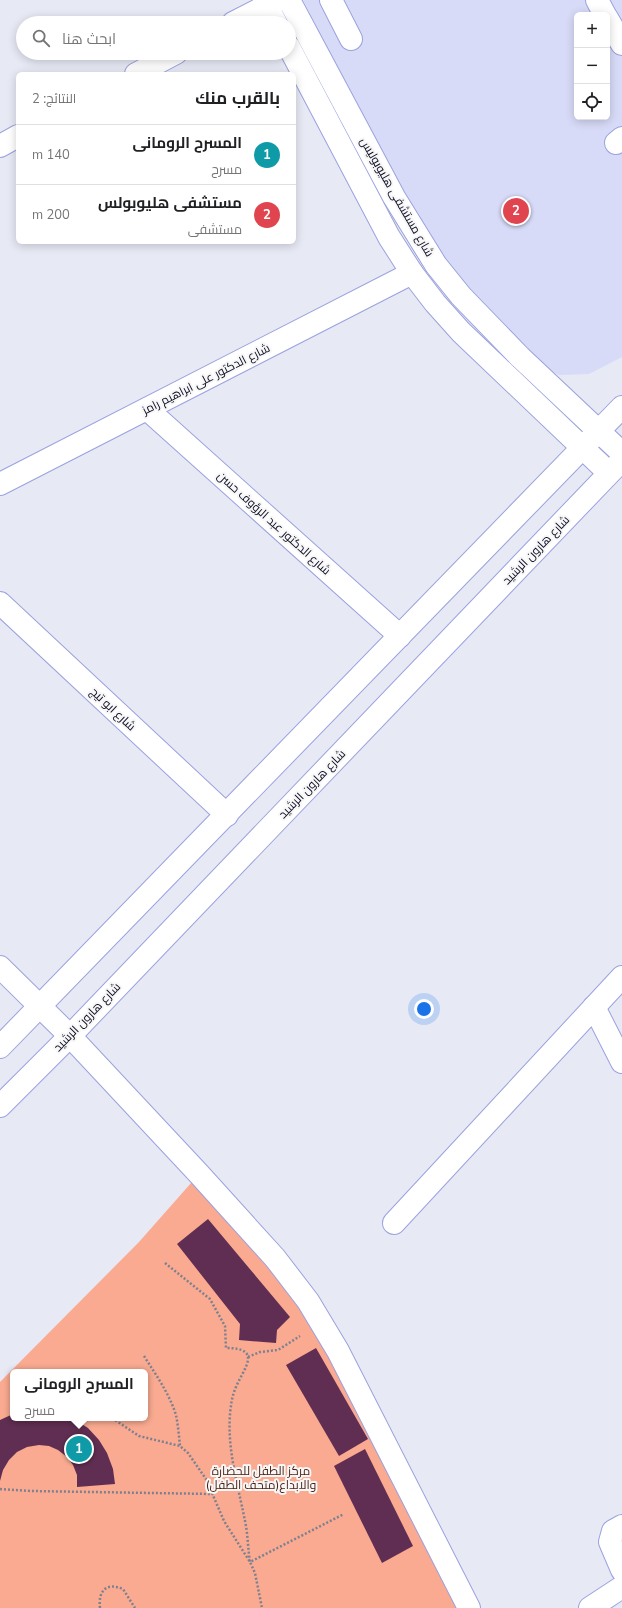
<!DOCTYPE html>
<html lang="ar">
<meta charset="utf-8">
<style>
body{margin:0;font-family:"Nunito Sans",Cairo,sans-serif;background:#f2f2f2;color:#202124;direction:rtl}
.controls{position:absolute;right:12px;top:12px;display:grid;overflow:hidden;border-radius:6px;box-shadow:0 2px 10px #0003}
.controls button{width:36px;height:36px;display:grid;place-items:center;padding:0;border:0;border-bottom:1px solid #e0e0e0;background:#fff;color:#202124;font:20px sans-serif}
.you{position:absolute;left:424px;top:1009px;width:14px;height:14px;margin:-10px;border:3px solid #fff;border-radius:50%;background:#1a73e8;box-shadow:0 0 0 6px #1a73e833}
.badge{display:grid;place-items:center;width:26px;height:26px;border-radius:50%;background:#0f766e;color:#fff;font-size:13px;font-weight:700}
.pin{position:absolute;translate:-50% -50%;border:2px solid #fff;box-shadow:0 1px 4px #0006}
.popup{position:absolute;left:10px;top:1369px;width:138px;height:52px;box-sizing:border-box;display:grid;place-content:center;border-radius:6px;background:#fff;filter:drop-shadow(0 1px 3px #0005);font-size:13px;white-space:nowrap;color:#757577}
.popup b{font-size:15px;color:#202124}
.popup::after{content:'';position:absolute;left:50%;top:100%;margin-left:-8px;border:8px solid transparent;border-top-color:#fff}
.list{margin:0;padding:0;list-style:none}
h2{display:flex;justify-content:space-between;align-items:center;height:52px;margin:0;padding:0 16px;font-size:17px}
h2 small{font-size:13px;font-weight:400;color:#757577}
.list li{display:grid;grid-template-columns:26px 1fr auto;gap:12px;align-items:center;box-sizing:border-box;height:60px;padding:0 16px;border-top:1px solid #e0e0e0}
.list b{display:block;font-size:15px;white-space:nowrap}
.list p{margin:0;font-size:13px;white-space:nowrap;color:#757577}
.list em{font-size:13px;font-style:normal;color:#757577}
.icon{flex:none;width:22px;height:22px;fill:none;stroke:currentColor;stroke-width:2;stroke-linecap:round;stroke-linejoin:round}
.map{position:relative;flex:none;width:622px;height:1608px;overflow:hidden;direction:ltr}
.search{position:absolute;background:#fff;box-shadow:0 2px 10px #0003;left:16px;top:16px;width:280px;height:44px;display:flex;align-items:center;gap:10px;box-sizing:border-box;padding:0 14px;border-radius:22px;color:#757577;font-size:15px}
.panel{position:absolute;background:#fff;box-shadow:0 2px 10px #0003;left:16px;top:72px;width:280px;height:172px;border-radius:6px;direction:rtl}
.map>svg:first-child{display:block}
</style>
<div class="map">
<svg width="622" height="1608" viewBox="0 0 622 1608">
<rect width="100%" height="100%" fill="#e7e9f5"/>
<path fill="#d7dbf7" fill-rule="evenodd" d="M303 0H622V357L589 374 559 375 539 365 488 319 423 235ZM577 15H607V117H577Z"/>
<path fill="#f9aa90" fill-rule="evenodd" d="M199 1174 297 1276 474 1608H0V1382L139 1242ZM13 1372H145V1418H13Z"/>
<g fill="#602e52">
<path d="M208 1219 290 1317 277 1330 276 1343 239 1340 240 1324 177 1244Z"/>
<path d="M316 1348 368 1439 339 1456 286 1365Z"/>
<path d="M13 1414V1418H72L88 1428 99 1440 107 1453 113 1469 115 1484 77 1487V1475L73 1465 67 1457 58 1450 49 1446 39 1445 27 1447 17 1452 9 1460 3 1470 0 1481V1420Z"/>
<path d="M365 1449 413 1546 382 1563 334 1466Z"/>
</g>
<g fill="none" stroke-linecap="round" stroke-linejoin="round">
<g stroke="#9ba2de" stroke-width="24">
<g id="minor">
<path d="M264 0 276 23"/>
<path d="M289 0 394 197 436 265 461 296 520 357 622 453"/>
<path d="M331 0 351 39"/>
<path d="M597 0 605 15"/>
<path d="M607 18 622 44"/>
<path d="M233 23 278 0"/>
<path d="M289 47 389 237 412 273 435 303 461 332 609 473"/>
<path d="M136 74 176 53"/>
<path d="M616 143 622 138"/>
<path d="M0 146 18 136"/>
<path d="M147 409 400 636"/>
<path d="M0 484 412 273"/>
<path d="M0 603 227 815"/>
<path d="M0 967 70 1036 199 1174 275 1258 308 1301 338 1351 469 1608"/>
<path d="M594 1007 622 1062"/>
<path d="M0 1047 622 407"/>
<path d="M0 1106 70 1036 622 460"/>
<path d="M394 1223 622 977"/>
<path d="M622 1526 613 1531 610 1542 622 1570"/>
<path d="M590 1608 622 1587"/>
</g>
</g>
<g stroke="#7e8090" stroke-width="2.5" stroke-dasharray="2 2" stroke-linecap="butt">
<path d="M165 1263 210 1299 225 1326 226 1348C263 1348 244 1368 236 1387 232 1396 231 1404 230 1414 227 1451 239 1489 246 1526 248 1538 248 1550 250 1562L344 1514"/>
<path d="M144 1356C156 1375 169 1393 176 1415 178 1425 179 1436 180 1446"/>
<path d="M248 1357 260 1352 278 1350 300 1336"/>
<path d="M112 1418 139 1436 180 1446 188 1453 206 1479 224 1521 250 1562 255 1573 262 1608"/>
<path d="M0 1489 31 1491 213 1494"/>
<path d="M100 1608C98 1591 106 1582 123 1589L135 1608"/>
</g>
<use href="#minor" stroke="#fff" stroke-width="22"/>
</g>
<g text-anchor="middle" stroke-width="4" stroke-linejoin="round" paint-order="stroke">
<g font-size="12" fill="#0b0c21" stroke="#f7f7f7">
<text transform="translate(397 197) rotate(60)" y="4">شارع مستشفى هليوبوليس</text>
<text transform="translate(206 379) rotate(-27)" y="4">شارع الدكتور على ابراهيم رامز</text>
<text transform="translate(274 523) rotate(42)" y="4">شارع الدكتور عبد الرؤوف حسن</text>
<text transform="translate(536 550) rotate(-46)" y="4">شارع هارون الرشيد</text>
<text transform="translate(113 709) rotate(43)" y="4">شارع ابو تيج</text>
<text transform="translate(312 784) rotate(-46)" y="4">شارع هارون الرشيد</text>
<text transform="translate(87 1017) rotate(-46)" y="4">شارع هارون الرشيد</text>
</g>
<g font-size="12" fill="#481b0c" stroke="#f7f7f7">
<text x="261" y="1475">مركز الطفل للحضارة<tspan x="261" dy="14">والابداع(متحف الطفل)</tspan></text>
</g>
</g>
</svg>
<div class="controls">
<button>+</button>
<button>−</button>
<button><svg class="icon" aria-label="locate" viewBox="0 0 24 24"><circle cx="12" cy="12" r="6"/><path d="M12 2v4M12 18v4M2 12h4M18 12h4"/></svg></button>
</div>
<div class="you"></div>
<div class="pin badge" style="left:79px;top:1449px;background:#0f9aa8">1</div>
<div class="popup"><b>المسرح الرومانى</b>مسرح</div>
<div class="pin badge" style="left:516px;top:211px;background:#e0444e">2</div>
<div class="search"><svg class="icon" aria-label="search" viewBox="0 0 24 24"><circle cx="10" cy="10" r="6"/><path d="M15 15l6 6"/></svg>ابحث هنا</div>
<section class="panel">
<h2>بالقرب منك<small>النتائج: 2</small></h2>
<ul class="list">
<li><span class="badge" style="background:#0f9aa8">1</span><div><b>المسرح الرومانى</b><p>مسرح</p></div><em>140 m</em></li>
<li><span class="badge" style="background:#e0444e">2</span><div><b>مستشفى هليوبولس</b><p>مستشفى</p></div><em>200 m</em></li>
</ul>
</section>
</div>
